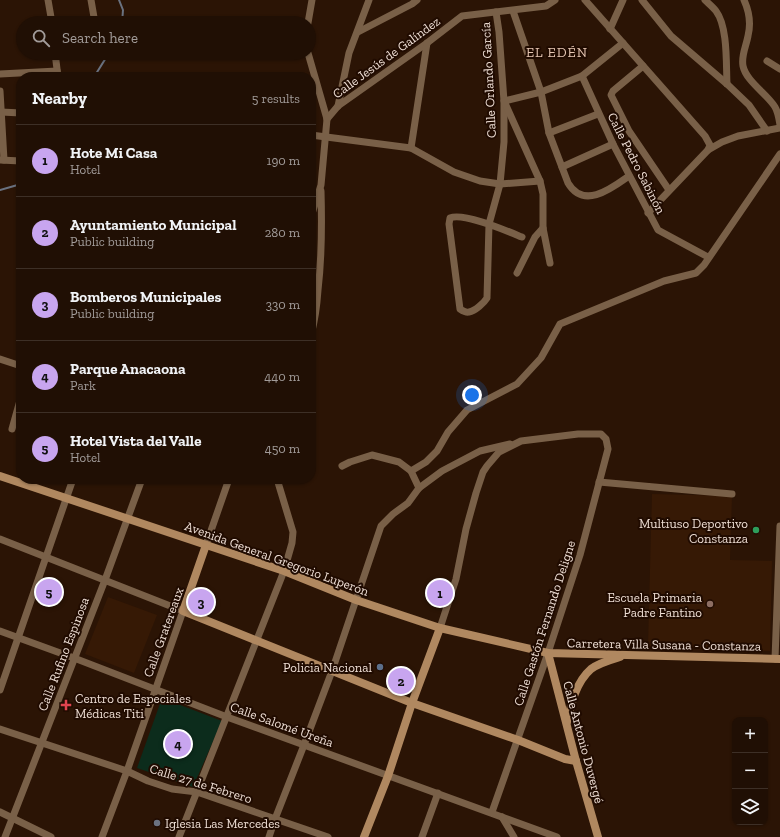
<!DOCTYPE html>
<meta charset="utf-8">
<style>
body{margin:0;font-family:"Zilla Slab",serif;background:#28180e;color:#f1f3f6}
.controls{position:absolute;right:12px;bottom:12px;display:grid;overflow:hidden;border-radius:8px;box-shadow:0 1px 3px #0004}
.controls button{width:36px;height:36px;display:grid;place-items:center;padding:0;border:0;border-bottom:1px solid #3d2f26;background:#200f04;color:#f1f3f6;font:20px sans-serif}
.you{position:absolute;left:472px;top:395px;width:14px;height:14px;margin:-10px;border:3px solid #fff;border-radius:50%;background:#1a73e8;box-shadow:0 0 0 6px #1a73e833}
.badge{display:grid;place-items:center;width:26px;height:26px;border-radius:50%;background:#c8a5ef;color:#111;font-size:13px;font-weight:700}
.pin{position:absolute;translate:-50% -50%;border:2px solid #fff;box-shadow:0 1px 4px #0006}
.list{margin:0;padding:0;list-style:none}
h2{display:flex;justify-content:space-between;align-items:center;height:52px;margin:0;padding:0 16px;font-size:17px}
h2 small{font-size:13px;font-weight:400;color:#a29c9a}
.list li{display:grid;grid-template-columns:26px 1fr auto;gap:12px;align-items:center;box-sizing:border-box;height:72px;padding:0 16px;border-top:1px solid #3d2f26}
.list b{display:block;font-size:15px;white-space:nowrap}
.list p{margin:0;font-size:13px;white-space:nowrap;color:#a29c9a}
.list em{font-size:13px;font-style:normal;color:#a29c9a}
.icon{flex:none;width:22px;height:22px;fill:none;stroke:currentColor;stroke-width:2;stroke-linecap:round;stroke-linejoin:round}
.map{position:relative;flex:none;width:780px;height:837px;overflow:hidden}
.search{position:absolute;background:#200f04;box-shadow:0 1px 3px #0004;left:16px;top:16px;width:300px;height:44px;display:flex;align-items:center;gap:10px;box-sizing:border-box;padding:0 14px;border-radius:22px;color:#a29c9a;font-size:15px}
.panel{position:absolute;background:#200f04;box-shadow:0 1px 3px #0004;left:16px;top:72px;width:300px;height:412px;border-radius:16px}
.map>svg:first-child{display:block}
</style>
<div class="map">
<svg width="780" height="837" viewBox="0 0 780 837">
<rect width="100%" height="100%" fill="#2b1405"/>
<g fill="#361905">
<path d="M652 494 732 496 730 560 772 561 770 651 648 646Z"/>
<path d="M108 597 157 615 134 673 85 654Z"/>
</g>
<path fill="#0c2c1c" d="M162 698 222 721 193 787 137 768Z"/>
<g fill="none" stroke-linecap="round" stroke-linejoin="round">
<g stroke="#6a7280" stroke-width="2">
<path d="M119 0 123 10 122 23"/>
<path d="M94 77 109 53"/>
<path d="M0 190 21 184"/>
</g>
<g stroke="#796048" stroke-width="7">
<path d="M48 0 52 23"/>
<path d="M91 0 95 23"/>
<path d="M585 0 705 136 710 145 708 150"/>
<path d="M642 0 671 36 727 84 749 105 767 131"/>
<path d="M705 0C708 3 713 7 716 11 728 27 726 64 727 84"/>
<path d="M744 0C749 11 751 24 748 36 746 47 741 55 743 66 746 81 767 94 775 107 778 112 779 119 780 125"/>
<path d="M513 11 541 92 549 133 568 183C584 210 612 188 629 176"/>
<path d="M496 12 499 32 504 101V142L500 184 489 224 487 298C484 303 475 311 469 312 466 313 463 311 460 309L449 224 450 218C463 212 507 231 522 237"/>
<path d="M308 23 312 0"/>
<path d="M610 29 623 0"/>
<path d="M358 32 412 4 417 0"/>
<path d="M55 53 58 77"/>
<path d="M308 53 327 119 321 185 311 217"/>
<path d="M767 61 780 69"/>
<path d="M643 66 613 91 611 95 629 131 669 190"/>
<path d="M0 74 57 71"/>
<path d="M582 76 613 144 658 230 708 257"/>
<path d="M0 91 4 160"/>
<path d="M338 106 349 53 369 0"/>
<path d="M1 112 21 113"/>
<path d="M327 119 338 106 427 43 462 16 546 6 555 0"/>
<path d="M549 133 598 114"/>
<path d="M311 135 411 148 454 172 480 181 500 184 540 181"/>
<path d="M411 148 427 43"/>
<path d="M0 160 21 161"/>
<path d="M562 167 613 144"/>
<path d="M648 213 708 150 722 142 738 136 780 128"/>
<path d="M550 263 543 228V194L540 181 504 101 541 92 582 76 623 43"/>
<path d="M517 273 535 237 543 228"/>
<path d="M311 335C315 320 317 305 318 290 322 256 322 225 321 191"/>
<path d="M0 359 21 366"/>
<path d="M12 429 21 397"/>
<path d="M342 466 350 462 372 455 399 462 411 471 419 488"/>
<path d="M411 471 426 462 437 451 448 432 467 410 517 384 541 358 560 324 664 281 696 273 704 265 780 154"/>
<path d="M599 482 732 494"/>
<path d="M0 539 183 611 127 771 102 837"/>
<path d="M206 545 229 479"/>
<path d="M440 628 456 579 466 529 476 493 483 472 487 466 499 452 521 441 578 434H601L606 439 608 449 580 555 548 653 492 812"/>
<path d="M0 631 74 658 227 717 557 837"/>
<path d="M775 659 780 526"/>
<path d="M0 690 73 479"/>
<path d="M0 729 127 771 148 781 172 789 197 792 328 837"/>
<path d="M0 812 51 837"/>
<path d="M502 817 514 837"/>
<path d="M5 837 105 580 142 479"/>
<path d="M179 837 284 571 292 543 293 532 277 479"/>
<path d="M269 837 275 819 304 745 332 671 381 526 393 514 408 503 419 488 442 471 480 451 510 444"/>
<path d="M422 837 438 793"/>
</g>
<g stroke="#b08860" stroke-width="8">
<path d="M0 476 284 571 356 600 440 628 548 653 780 659"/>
<path d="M206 545 183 611 412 703 518 740 565 759 576 761"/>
<path d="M548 653 576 761 598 837"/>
<path d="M567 722C571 704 576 682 591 669 599 663 610 660 620 657"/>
<path d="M364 837 388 776 412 703 440 628"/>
</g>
</g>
<circle fill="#2e9e5b" stroke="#200b00" stroke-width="1.5" cx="756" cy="530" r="4"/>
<circle fill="#8d6e63" stroke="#200b00" stroke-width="1.5" cx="710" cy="604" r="4"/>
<circle fill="#5c6f8a" stroke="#200b00" stroke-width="1.5" cx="380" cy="667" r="4"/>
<path fill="#e0444e" stroke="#200b00" stroke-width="1.5" d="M64 699h4v4h4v4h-4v4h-4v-4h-4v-4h4z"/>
<circle fill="#6b7280" stroke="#200b00" stroke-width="1.5" cx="157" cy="823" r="4"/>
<g text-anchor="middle" stroke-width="4" stroke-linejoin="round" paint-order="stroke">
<g font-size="13" fill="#efdfd5" stroke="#200b00">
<text transform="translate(386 57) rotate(-36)" y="5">Calle Jesús de Galíndez</text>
<text transform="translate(488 80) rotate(-93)" y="5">Calle Orlando García</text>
<text transform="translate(637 163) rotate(63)" y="5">Calle Pedro Sabinón</text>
<text transform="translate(277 558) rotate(20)" y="5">Avenida General Gregorio Luperón</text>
<text transform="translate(544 623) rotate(-72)" y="5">Calle Gastón Fernando Deligne</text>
<text transform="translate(163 632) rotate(-70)" y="5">Calle Gratereaux</text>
<text transform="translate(664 644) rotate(1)" y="5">Carretera Villa Susana - Constanza</text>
<text transform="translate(63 654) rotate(-69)" y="5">Calle Rufino Espinosa</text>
<text transform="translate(282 724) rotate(20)" y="5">Calle Salomé Ureña</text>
<text transform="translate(584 742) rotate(75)" y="5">Calle Antonio Duvergé</text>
<text transform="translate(201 783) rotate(17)" y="5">Calle 27 de Febrero</text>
</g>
<g font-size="13" fill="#efdfd5" stroke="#200b00" text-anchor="end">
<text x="748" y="528">Multiuso Deportivo<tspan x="748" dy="15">Constanza</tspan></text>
<text x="702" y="602">Escuela Primaria<tspan x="702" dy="15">Padre Fantino</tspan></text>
<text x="372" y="672">Policia Nacional</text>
<text x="75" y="703" text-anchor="start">Centro de Especiales<tspan x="75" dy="15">Médicas Titi</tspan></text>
<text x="165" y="828" text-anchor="start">Iglesia Las Mercedes</text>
</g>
<g font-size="14" letter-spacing="1" fill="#e8c8b4" stroke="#200b00">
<text x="557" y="57">EL EDÉN</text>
</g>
</g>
</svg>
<div class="controls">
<button>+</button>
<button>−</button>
<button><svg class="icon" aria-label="layers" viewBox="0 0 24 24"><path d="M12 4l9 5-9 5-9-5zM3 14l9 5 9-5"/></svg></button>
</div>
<div class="you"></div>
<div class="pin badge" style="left:440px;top:593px">1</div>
<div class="pin badge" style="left:401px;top:681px">2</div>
<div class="pin badge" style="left:201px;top:602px">3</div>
<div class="pin badge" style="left:178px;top:744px">4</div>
<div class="pin badge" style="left:49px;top:592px">5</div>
<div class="search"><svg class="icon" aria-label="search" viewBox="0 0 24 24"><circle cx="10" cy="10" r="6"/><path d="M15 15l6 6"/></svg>Search here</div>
<section class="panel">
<h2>Nearby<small>5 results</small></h2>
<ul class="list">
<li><span class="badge">1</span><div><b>Hote Mi Casa</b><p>Hotel</p></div><em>190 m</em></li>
<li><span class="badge">2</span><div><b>Ayuntamiento Municipal</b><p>Public building</p></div><em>280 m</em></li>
<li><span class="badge">3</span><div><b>Bomberos Municipales</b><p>Public building</p></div><em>330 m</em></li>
<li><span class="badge">4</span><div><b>Parque Anacaona</b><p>Park</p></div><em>440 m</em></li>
<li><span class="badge">5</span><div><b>Hotel Vista del Valle</b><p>Hotel</p></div><em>450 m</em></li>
</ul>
</section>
</div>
